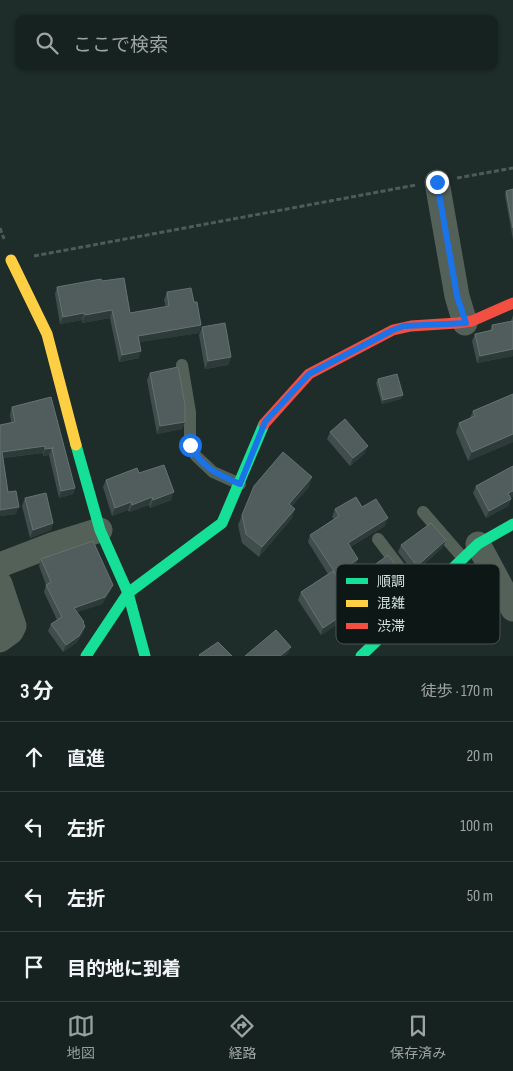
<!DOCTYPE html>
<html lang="ja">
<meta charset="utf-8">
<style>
body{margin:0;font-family:"Sofia Sans Condensed","Noto Sans JP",sans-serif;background:#232f2d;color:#f1f3f6}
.stop{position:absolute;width:15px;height:15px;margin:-11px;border:4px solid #1a73e8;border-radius:50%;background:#fff}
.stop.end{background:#1a73e8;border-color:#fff;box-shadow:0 1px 5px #0008}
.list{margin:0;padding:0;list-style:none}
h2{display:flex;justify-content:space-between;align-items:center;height:65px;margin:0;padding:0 20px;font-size:21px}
h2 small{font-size:16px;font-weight:400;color:#9ea4a5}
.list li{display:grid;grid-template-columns:32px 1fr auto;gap:15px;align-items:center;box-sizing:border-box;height:70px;padding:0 20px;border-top:1px solid #353f3e}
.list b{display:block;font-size:19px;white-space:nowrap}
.list em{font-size:16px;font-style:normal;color:#9ea4a5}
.icon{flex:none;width:28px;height:28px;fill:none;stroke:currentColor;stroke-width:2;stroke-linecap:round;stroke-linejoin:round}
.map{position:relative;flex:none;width:513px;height:656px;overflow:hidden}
.search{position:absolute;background:#162220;box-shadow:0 1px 4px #0004;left:15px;right:15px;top:15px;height:55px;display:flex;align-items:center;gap:12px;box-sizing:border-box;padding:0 18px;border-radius:10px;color:#9ea4a5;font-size:19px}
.sheet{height:345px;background:#162220}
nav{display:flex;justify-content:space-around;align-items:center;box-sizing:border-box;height:70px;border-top:1px solid #353f3e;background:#162220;font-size:14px;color:#9ea4a5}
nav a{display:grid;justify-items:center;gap:2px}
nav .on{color:#92a29e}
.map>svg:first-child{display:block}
</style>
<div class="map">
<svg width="513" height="656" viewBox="0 0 513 656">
<rect width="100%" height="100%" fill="#1e2d2a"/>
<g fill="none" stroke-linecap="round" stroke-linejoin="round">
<g stroke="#505b55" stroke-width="3" stroke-dasharray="5 2.5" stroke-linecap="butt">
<path d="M457 178 513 168"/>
<path d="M0 228 4 239"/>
<path d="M34 256 416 185"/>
</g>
<g stroke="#546158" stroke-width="12">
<path d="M182 365 190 412V445L196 456 213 472 240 484"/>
<path d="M423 512 463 558"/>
<path d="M378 539 422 597"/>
</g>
<g stroke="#546158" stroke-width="25">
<path d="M437 182 457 296 465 323"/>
<path d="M478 544 513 609"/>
<path d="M0 565 52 545 100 530"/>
<path d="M0 584 14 626 11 632 0 640"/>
</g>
<g stroke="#16e098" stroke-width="11">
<path d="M76 445 100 530 128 593 145 656"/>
<path d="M86 656 128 593 222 523 264 424"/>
<path d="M361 656 478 544 513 524"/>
</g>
<path stroke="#ffcf43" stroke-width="11" d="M11 260 47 334 76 445"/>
<path stroke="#f24e42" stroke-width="11" d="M264 424 309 374 393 330 411 326 457 323 472 321 513 303"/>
</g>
<g fill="#414d4d">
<path d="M513 189V240L505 195 506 191Z"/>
<path d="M102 281 130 313 166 307 164 300 167 292 194 302 201 325 199 333 139 342V358L119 362 110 318 82 323V320L60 324 55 294 57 287Z"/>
<path d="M513 315V356L477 363 472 341 475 334 490 330 492 325 511 321Z"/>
<path d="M202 327 231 357 228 365 205 369 199 335Z"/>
<path d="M150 373 185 422 182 429 157 434 147 380Z"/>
<path d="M378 379 401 399 382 404 376 383Z"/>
<path d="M513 394V442L468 461 456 432 459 423 470 418 473 411Z"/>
<path d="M51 397 75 488 73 494 59 498 49 455 43 456V453L3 458 8 492 16 514 0 516V425L11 422 10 414 12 407Z"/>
<path d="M330 432 365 453 350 466 327 439Z"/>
<path d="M139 473 171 500 150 508 149 505 129 512 128 510 112 516 103 487 106 480Z"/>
<path d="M476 486 511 498V499L508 506 486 518 473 493Z"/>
<path d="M309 487 292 506V518L259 557 242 543 238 525 242 515Z"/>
<path d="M25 498 53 523 51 530 30 538 22 506Z"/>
<path d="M362 507 385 526 350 547 356 567 338 578 356 606 354 614 321 635 298 600 301 592 328 574 308 542 310 535 334 519 332 517 335 509Z"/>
<path d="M401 545 443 547 414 573 398 552Z"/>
<path d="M41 559 113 585 110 591 102 604 77 612 84 622 83 624 85 626 83 633 76 643 63 652 48 631 51 624 57 620 44 592 46 585 39 566Z"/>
<path d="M373 566 407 590 394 603 371 572Z"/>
</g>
<g fill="#2c3a38">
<path d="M112 310 110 318 82 323 85 315Z"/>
<path d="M84 313 82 320 60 324 63 317Z"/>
<path d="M201 325 199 333 135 343 138 336Z"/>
<path d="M513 349V356L477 363 480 356Z"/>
<path d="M141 351 139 358 119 362 122 355Z"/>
<path d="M231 357 228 365 205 369 208 361Z"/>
<path d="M403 395 401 399 382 404 383 400Z"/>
<path d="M185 422 182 429 157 434 160 426Z"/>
<path d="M513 434V442L468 461 472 452Z"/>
<path d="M45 446 43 453 0 458 2 452Z"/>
<path d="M368 446 365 453 350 466 353 458Z"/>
<path d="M52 448 49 455 43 456 45 449Z"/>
<path d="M312 477 309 487 286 513 289 504Z"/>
<path d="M75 488 73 494 59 498 61 491Z"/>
<path d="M513 491V497L505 500 508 493Z"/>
<path d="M174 492 171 500 150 508 153 500Z"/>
<path d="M152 497 149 505 129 512 132 505Z"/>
<path d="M511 499 508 506 486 518 489 511Z"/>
<path d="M131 502 128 510 112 516 115 508Z"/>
<path d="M19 507 16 514 0 516V510Z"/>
<path d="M295 509 292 518 259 557 262 547Z"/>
<path d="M388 518 385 526 345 550 348 543Z"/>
<path d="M53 523 51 530 30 538 33 530Z"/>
<path d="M446 540 443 547 414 573 417 566Z"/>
<path d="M358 559 356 567 333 581 336 574Z"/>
<path d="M409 584 407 590 394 603 396 596Z"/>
<path d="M113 585 110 591 102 604 71 614 74 608Z"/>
<path d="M356 606 354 614 321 635 323 628Z"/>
<path d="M85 626 83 633 76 643 63 652 66 645Z"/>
<path d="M291 647 288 654 285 656H280Z"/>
</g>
<g fill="#505d5c" stroke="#647270">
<path d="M513 189V228L506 191Z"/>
<path d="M124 278 130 313 169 306 167 292 191 288 194 302H197L201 325 138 336 141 351 122 355 112 310 85 315 84 313 63 317 57 287 101 279 102 281Z"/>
<path d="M513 321V349L480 356 475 334 493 330 492 325Z"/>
<path d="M225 323 231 357 208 361 202 327Z"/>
<path d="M178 367 185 405V422L160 426 150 373Z"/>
<path d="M397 374 403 395 383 400 378 379Z"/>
<path d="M513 394V434L472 452 459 423 475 416 473 411Z"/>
<path d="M51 397 75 488 61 491 52 448H54L45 449V446L2 452 8 492 16 491 19 507 0 510V425L15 422 12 407Z"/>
<path d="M345 419 368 446 353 458 330 432Z"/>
<path d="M283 452 312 477 289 504 295 509 262 547 246 534 242 515 254 486Z"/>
<path d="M164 465 174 492 153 500 152 497 132 505 131 502 115 508 106 480 137 468 139 473Z"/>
<path d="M513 466V491L508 493 511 499 489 511 476 486Z"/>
<path d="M46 493 53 523 33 530 25 498Z"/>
<path d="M356 497 362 507 376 499 388 518 348 543 358 559 336 574 310 535 339 516 335 509Z"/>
<path d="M431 523 446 540 417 566 401 545Z"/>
<path d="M93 541 113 585 105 597 74 608 84 622 83 623 85 626 79 636 66 645 51 624 62 617 46 585 51 582 41 559Z"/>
<path d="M388 555 409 584 396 596 373 566Z"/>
<path d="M333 571 356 606 323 628 301 592Z"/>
<path d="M276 630 291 647 280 656H245Z"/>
<path d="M218 642 232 656H200L199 655Z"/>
</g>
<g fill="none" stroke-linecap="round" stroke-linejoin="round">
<path stroke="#1a73e8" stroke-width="6" d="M190 445C202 468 217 474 240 484L265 422 309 374 393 330 404 326 466 323 457 296 437 182"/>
</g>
<rect x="336" y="564" width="164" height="80" rx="8" fill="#0d1816" stroke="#485452" stroke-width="1"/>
<rect x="346" y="578" width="22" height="6" fill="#16e098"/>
<rect x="346" y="600" width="22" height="7" fill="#ffcf43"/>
<rect x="346" y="623" width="22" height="6" fill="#f24e42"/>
<g font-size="14" fill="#d1e1dd">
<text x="377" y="586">順調</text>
<text x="377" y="608">混雑</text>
<text x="377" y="631">渋滞</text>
</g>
</svg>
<div class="stop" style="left:190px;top:445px"></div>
<div class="stop end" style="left:437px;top:182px"></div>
<div class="search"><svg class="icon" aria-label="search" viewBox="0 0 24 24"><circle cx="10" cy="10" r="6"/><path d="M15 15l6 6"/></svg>ここで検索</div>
</div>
<section class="sheet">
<h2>3 分<small>徒歩 · 170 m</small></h2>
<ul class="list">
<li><svg class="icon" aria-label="ahead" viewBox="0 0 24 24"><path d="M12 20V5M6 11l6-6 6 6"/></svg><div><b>直進</b></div><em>20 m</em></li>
<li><svg class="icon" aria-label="left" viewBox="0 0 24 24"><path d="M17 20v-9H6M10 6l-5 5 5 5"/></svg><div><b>左折</b></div><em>100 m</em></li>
<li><svg class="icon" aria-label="left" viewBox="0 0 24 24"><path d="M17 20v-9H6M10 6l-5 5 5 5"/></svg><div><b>左折</b></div><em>50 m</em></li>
<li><svg class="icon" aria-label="arrive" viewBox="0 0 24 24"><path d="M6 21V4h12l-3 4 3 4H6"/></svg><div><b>目的地に到着</b></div></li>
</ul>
</section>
<nav>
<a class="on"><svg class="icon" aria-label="map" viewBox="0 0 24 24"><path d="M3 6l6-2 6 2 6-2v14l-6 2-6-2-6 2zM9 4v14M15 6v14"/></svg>地図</a>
<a><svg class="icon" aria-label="directions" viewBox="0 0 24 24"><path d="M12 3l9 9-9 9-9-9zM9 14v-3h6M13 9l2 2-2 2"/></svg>経路</a>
<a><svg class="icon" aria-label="saved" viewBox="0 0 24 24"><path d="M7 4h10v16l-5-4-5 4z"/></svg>保存済み</a>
</nav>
